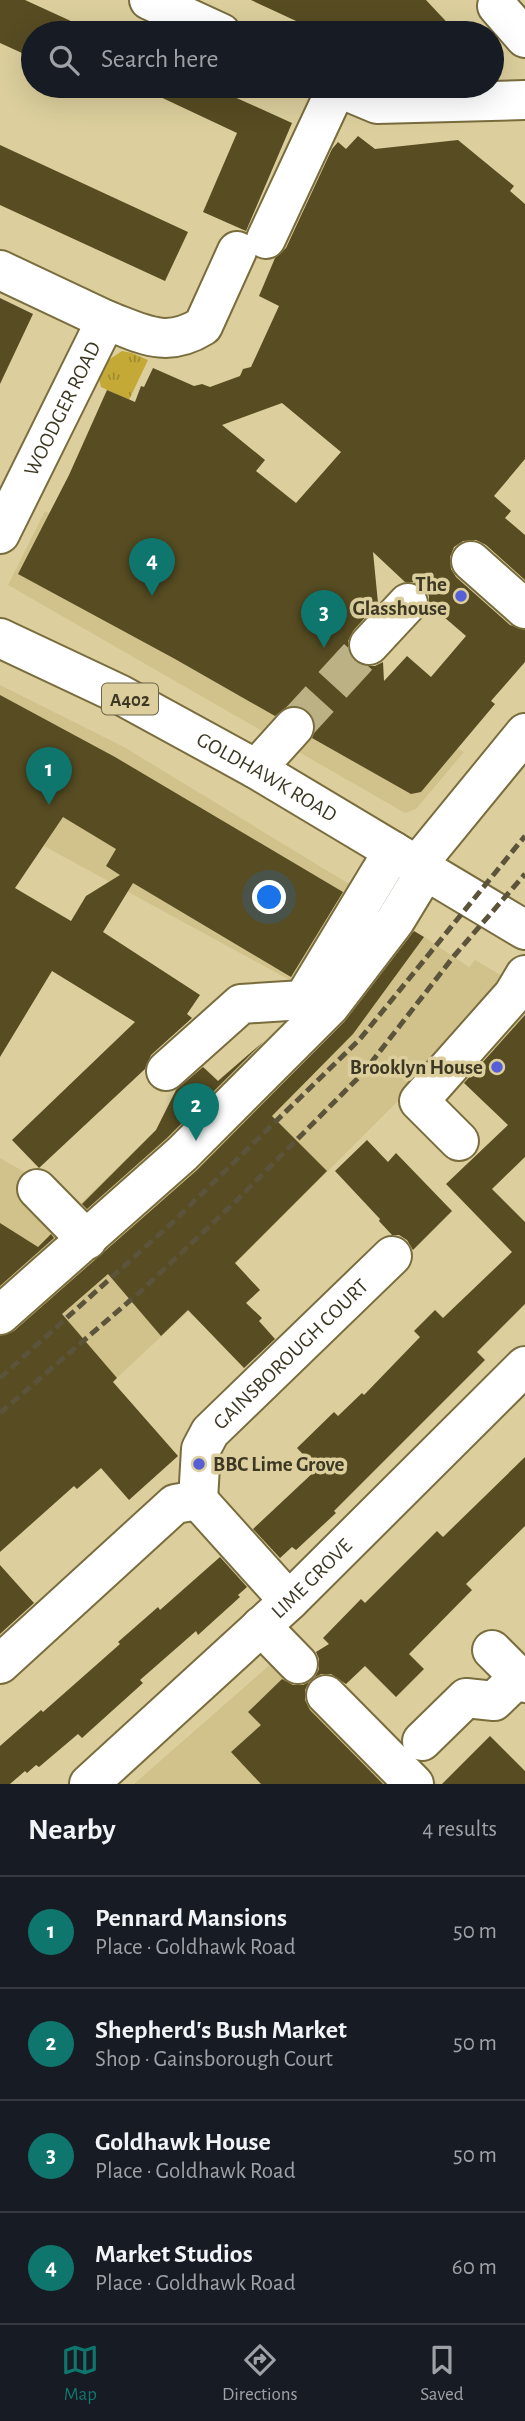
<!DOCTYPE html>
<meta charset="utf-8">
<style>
body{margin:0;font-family:"Alegreya Sans",sans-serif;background:#20242c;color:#f1f3f6}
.you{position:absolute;left:270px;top:898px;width:24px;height:24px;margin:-18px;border:5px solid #fff;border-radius:50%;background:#1a73e8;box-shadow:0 0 0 10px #1a73e833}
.badge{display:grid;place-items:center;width:46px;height:46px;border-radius:50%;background:#0f766e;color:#fff;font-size:23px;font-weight:700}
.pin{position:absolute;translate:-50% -58px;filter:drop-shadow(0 2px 4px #0008)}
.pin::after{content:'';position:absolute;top:37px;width:24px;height:21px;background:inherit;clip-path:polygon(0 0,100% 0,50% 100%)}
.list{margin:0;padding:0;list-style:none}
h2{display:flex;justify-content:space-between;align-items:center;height:91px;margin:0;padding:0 28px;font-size:30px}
h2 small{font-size:23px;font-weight:400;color:#9ea1a6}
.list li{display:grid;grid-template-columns:46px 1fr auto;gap:21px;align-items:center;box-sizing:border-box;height:112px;padding:0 28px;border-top:2px solid #363941}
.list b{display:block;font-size:26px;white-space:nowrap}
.list p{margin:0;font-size:23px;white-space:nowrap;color:#9ea1a6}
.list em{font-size:23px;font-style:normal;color:#9ea1a6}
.icon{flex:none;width:38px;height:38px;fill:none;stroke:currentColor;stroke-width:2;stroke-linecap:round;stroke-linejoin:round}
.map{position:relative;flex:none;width:525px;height:1784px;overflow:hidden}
.search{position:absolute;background:#171b24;box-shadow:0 7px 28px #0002;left:21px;right:21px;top:21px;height:77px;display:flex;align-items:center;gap:18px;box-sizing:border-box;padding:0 24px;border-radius:38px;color:#9ea1a6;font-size:26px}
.sheet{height:539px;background:#171b24}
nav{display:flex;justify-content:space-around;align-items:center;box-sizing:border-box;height:98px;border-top:2px solid #363941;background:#171b24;font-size:19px;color:#9ea1a6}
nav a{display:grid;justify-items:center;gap:4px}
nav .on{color:#0f766e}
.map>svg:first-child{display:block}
</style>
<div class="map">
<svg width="525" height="1784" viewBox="0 0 525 1784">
<defs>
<pattern id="grass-tufts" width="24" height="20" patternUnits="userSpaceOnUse" patternTransform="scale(1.75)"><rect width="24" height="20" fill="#c4a936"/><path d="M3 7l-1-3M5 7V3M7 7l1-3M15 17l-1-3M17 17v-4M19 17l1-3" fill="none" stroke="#a08b2d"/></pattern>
</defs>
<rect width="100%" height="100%" fill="#dccf9d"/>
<g fill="#d1c28b">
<path d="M45 511 464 752 416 809 405 813 8 585Z"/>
<path d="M0 685 124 747 377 901 372 908 424 937 469 967 475 960 525 989V1065L465 1034 180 1319 0 1487V1158L80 1204 156 1130 168 1106 205 1068 218 1080 319 996 44 846 53 832 0 764Z"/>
<path d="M297 1641 438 1784H134Z"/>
</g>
<path fill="url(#grass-tufts)" d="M122 351 132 353 148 360 129 400 101 387 99 379 107 361Z"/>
<g fill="#574c22" fill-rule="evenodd">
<path d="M0 0H25L97 33H33V58L0 43Z"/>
<path d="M251 0H426L457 33H322Z"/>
<path d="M137 86H210L292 123 246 231 203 212 237 133Z"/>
<path d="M358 136 375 149 458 140 514 186 510 191 525 204V459L494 496 511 511 505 518 525 535V580L486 545 476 540 463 541 454 547 450 557 451 569 456 577 510 625 525 630V662L491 701 495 704 421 792 411 794 312 738 315 731V721L308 710 299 706H288L275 716 175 659 18 574 69 475 107 390 135 402 141 386 144 387 153 368 194 386 202 384 210 387 240 376 243 369 251 367 279 306 259 296 275 258 286 248 332 149 338 142 346 149ZM282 403 341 452 296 503 256 471 265 460 222 425ZM373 552 405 582H414L422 587 429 596V604L466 636 431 677 407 656 384 681 383 662 375 666H363L355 661 348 652V641L353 631 378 603Z"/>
<path d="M0 145 188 232 165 281 0 205Z"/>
<path d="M0 298 33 314 0 384Z"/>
<path d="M0 695 115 757 343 892 291 977 133 883 103 932 200 995 187 1014 192 1018 151 1055 145 1069 39 1168 12 1140 135 1022 52 971 0 1057ZM63 817 116 849 106 866 120 875 86 896 71 921 15 888Z"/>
<path d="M414 931 424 937 353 1034 272 1116 327 1171 235 1263 260 1290 246 1303 262 1318 259 1321 275 1339 244 1368 188 1310 161 1336 108 1274 62 1314 117 1378 113 1382 178 1456 129 1500 101 1468 77 1489 74 1486 0 1552V1336L14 1331 197 1170 345 1021Z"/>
<path d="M525 1015V1157L492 1189 525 1222V1304L477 1352 485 1360 334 1511 336 1513 296 1550 292 1547 280 1558 253 1529 317 1469 297 1448 334 1412 338 1416 362 1393 364 1395 420 1337 414 1331 435 1310 443 1318 512 1252 446 1184 508 1125 464 1083Z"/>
<path d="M263 1042 167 1138 87 1209 82 1204 156 1130 176 1090 203 1067 218 1081Z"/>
<path d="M367 1140 388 1162 396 1153 452 1211 413 1250 407 1240 399 1235H392L379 1221 380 1219 335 1171Z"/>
<path d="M0 1223 38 1247 51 1234 54 1238 0 1286Z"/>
<path d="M525 1457V1526L466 1584 472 1590 409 1654 424 1669 396 1697 365 1666 346 1684 331 1674H321L315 1677 319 1669V1659L316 1652 329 1644 323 1638 361 1599 365 1603 437 1531 443 1537Z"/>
<path d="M220 1557 247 1587 238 1595 240 1597 198 1635 196 1631 140 1680 143 1683 82 1738 78 1734 39 1767 36 1765 27 1773 25 1771 10 1784H0V1746L41 1710 43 1712 120 1644 118 1642 158 1607 160 1610Z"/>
<path d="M0 1565 34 1603 0 1634Z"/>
<path d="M282 1679 293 1685H303L309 1682 305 1690V1700L310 1710 383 1784H261L231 1752 261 1725 248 1712Z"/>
<path d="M490 1736 525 1771V1784H442Z"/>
</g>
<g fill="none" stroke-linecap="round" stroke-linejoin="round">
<path stroke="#bcb185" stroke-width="38" stroke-dasharray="38 19" stroke-linecap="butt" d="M294 727 369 645"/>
<g stroke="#796d3e" stroke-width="42">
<g id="minor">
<path d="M149 0 221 33"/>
<path d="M497 6 525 38"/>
<path d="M334 86 377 104 525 100"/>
<path d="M266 239 337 87"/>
<path d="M0 270 106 320"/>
<path id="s1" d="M0 534 106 320C143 334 166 349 203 326L237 251"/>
<path d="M471 561 525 609"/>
<path d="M369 645 408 603"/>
<path d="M256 769 294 727"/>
<path d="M417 865 525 733"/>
<path d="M166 1071 241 1004 303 1000 393 851"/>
<path d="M459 1141 419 1101 513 995 525 975"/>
<path d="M37 1189 87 1240"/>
<path d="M0 1315 182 1154 330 1006 395 921 426 870"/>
<path d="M198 1500 289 1601"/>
<path d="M261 1626 298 1664"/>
<path d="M492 1650 525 1683"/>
<path id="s2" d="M0 1664 175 1504 198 1500 201 1449 210 1432 392 1256"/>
<path d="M326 1695 414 1784"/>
<path d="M422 1741 466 1698 494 1701 519 1677"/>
<path id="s3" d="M89 1784 289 1601 525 1366"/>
</g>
</g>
<g stroke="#796d3e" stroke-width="42">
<g id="major">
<path id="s4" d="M0 638 119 694 256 769 525 930"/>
</g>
</g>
<use href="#minor" stroke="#fff" stroke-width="38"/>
<use href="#major" stroke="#fff" stroke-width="38"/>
<g stroke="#5b543a" stroke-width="5" stroke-dasharray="10 5" stroke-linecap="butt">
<path d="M0 1378 173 1222 360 1039 525 836"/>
<path d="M0 1413 141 1291 235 1202 363 1073 454 956 525 874"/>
</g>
</g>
<g fill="#565fd6" stroke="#dccf9d" stroke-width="2.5">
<circle cx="461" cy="596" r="7"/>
<circle cx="497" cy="1067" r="7"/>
<circle cx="199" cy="1464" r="7"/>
</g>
<g text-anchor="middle" stroke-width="7" stroke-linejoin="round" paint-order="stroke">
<rect fill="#dccf9d" stroke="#6d6548" stroke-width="2" x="102" y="683.5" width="56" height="31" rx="5"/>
<g font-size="19" font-weight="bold" fill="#3d3823">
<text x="130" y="706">A402</text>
</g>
<g font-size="21" fill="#3d3823" stroke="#dccf9d">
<text dy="7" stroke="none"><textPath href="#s1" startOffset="140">WOODGER ROAD</textPath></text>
<text dy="7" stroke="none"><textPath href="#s4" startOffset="301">GOLDHAWK ROAD</textPath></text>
<text dy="7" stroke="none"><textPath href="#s2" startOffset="443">GAINSBOROUGH COURT</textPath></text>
<text dy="7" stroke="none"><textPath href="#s3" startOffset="303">LIME GROVE</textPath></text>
</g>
<g font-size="21" font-weight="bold" fill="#3d3823" stroke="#dccf9d" text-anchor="end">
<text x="447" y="591">The<tspan x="447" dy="24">Glasshouse</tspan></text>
<text x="483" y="1074">Brooklyn House</text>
<text x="213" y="1471" text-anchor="start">BBC Lime Grove</text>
</g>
</g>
</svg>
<div class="you"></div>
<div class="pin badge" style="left:49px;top:805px">1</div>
<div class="pin badge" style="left:196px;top:1141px">2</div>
<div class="pin badge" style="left:324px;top:648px">3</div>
<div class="pin badge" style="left:152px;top:596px">4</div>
<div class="search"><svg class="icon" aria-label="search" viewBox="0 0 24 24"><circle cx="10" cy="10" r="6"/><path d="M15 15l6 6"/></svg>Search here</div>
</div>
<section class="sheet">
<h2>Nearby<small>4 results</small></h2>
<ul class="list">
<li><span class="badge">1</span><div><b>Pennard Mansions</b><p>Place · Goldhawk Road</p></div><em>50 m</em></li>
<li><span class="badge">2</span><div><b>Shepherd's Bush Market</b><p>Shop · Gainsborough Court</p></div><em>50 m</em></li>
<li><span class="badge">3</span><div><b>Goldhawk House</b><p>Place · Goldhawk Road</p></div><em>50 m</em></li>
<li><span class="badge">4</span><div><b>Market Studios</b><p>Place · Goldhawk Road</p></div><em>60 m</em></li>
</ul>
</section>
<nav>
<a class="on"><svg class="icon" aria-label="map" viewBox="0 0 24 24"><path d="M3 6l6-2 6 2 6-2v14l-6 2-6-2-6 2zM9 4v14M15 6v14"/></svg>Map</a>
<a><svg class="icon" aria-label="directions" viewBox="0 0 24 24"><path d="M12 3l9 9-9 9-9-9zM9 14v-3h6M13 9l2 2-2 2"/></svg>Directions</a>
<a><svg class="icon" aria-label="saved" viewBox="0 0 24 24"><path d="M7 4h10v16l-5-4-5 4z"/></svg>Saved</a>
</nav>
